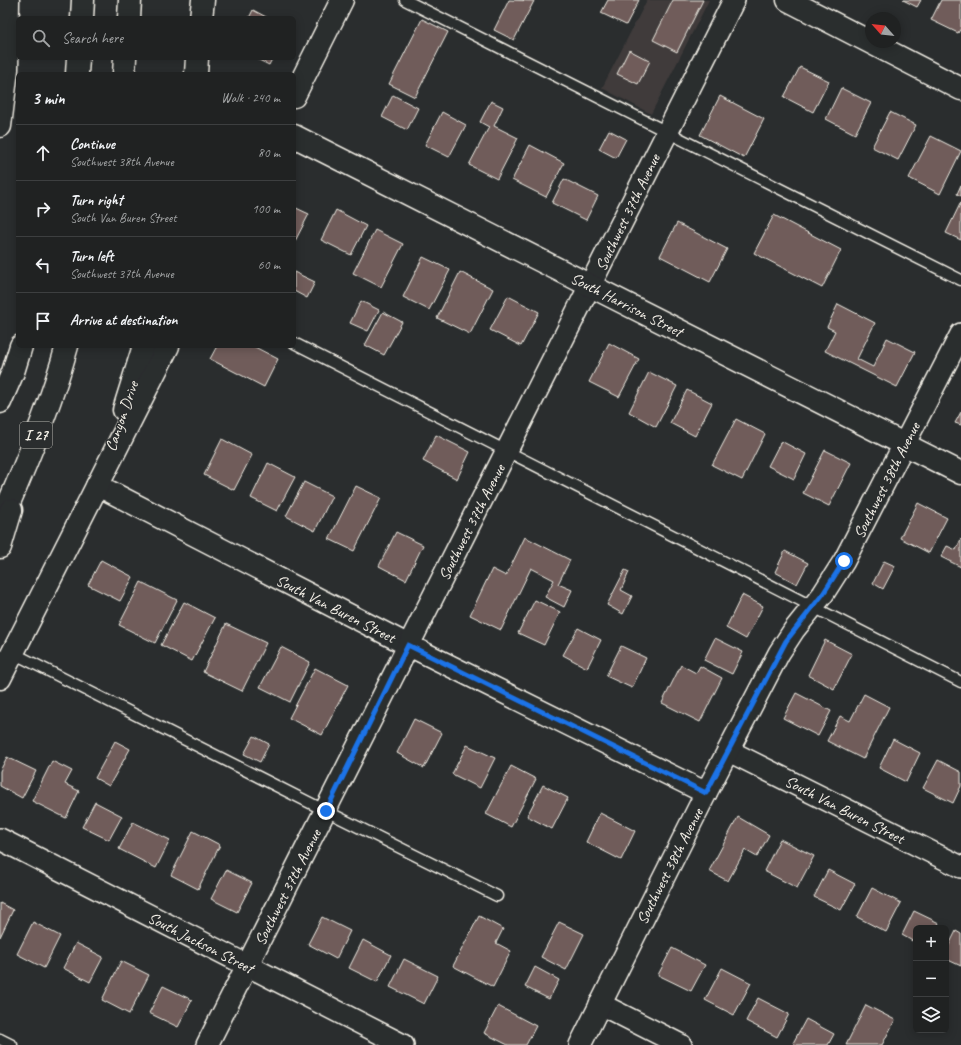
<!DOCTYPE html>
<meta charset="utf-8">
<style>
body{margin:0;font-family:Caveat,sans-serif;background:#2d2f2f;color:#f1f3f6}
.controls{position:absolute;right:12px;bottom:12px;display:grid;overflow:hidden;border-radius:6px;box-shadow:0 2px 10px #0003}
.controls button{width:36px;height:36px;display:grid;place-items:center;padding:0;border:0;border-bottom:1px solid #3d3f40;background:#202222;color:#f1f3f6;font:20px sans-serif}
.compass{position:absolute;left:865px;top:12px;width:36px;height:36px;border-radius:50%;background:#202222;box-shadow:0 2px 10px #0003;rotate:297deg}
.stop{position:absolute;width:12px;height:12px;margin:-9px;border:3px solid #1a73e8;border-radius:50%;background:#fff}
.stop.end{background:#1a73e8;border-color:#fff;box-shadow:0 1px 4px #0008}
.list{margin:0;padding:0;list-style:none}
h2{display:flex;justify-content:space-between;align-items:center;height:52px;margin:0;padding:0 16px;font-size:17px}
h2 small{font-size:13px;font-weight:400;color:#a2a4a5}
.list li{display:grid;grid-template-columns:26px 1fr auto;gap:12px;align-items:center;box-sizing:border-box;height:56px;padding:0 16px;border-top:1px solid #3d3f40}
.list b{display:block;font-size:15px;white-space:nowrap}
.list p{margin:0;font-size:13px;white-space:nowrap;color:#a2a4a5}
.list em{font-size:13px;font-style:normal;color:#a2a4a5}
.icon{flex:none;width:22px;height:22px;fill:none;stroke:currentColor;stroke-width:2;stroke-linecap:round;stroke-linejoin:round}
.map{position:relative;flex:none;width:961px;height:1045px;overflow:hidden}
.search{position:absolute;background:#202222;box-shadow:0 2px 10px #0003;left:16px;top:16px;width:280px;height:44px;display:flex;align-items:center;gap:10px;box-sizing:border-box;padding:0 14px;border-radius:6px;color:#a2a4a5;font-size:15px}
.panel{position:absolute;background:#202222;box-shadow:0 2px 10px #0003;left:16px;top:72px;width:280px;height:276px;border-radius:6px}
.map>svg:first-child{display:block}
</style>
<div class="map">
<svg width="961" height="1045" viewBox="0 0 961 1045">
<rect width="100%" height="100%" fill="#2a2d2e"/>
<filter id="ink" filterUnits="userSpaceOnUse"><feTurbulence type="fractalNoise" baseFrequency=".025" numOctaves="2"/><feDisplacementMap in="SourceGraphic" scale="8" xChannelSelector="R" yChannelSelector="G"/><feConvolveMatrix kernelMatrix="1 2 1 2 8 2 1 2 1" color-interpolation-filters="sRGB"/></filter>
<g filter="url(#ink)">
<path fill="#3f3b3b" d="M647 0H709L651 114 602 88Z"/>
<g fill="#6f5c5a" stroke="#f4f1e8">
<path d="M509 0 534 1 514 40 494 30Z"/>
<path d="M608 0H639L626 25 601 13Z"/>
<path d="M673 0H703L677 52 653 40Z"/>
<path d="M903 0H921L917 7Z"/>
<path d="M941 0H961V28L958 33 931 20Z"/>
<path d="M253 10 268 18H249Z"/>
<path d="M422 19 448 32 415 97 389 84Z"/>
<path d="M629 50 650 61 638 84 617 74Z"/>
<path d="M255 58H271L272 59 269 65Z"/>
<path d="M800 67 829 81 813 112 784 97Z"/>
<path d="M841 88 871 103 855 134 826 119Z"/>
<path d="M393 95 418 108 407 130 382 117Z"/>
<path d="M720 96 764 119 744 158 700 135Z"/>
<path d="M491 101 503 107 494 126 518 138 497 179 469 165 489 127 480 122Z"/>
<path d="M442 112 466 125 449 157 425 145Z"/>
<path d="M890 112 916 125 898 160 872 147Z"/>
<path d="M609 130 626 139 616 158 599 149Z"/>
<path d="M931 136 961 151 940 194 909 178Z"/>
<path d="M530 145 564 163 546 197 512 180Z"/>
<path d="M564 179 598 196 586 220 552 203Z"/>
<path d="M961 185V196L957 194Z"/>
<path d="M961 202V240L946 233Z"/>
<path d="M294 207 309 214 294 243Z"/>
<path d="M336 210 366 226 351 255 321 240Z"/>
<path d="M774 215 841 250 822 288 754 253Z"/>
<path d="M677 223 727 249 710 282 660 256Z"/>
<path d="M375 230 403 244 381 287 353 273Z"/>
<path d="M423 257 450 270 429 310 403 297Z"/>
<path d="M294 272 315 282 307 298 294 291Z"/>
<path d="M460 272 493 289 470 334 437 318Z"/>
<path d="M508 296 539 312 521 346 490 330Z"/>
<path d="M361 301 379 310 368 331 350 323Z"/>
<path d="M838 304 875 323 857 359 873 367 887 338 915 352 897 387 825 351 835 331 827 327Z"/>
<path d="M383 312 402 322 384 355 365 345Z"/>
<path d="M609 343 639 359 619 397 589 382Z"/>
<path d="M217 346H253L278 359 264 387 210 359Z"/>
<path d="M649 372 677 386 656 427 629 412Z"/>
<path d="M687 390 712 403 695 436 670 423Z"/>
<path d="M961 412V425L955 423Z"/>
<path d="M736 419 765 434 742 480 712 465Z"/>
<path d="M436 435 470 452 457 479 423 461Z"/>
<path d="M222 439 252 455 234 490 204 475Z"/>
<path d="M781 441 806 454 794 479 768 466Z"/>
<path d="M825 450 851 463 829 506 803 493Z"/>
<path d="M268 463 295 477 277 511 251 498Z"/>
<path d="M304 482 332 496 315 531 286 516Z"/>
<path d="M356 486 381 498 354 551 329 539Z"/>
<path d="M918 503 947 518 929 553 900 538Z"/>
<path d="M396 532 423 545 406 580 379 566Z"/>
<path d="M525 537 570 560 558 584 572 590 564 607 545 597 554 580 531 568 501 630 470 615 492 569 506 576Z"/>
<path d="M961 539V567L941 557 947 546 956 550Z"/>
<path d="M785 551 808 563 797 584 775 572Z"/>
<path d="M101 560 133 577 120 601 88 585Z"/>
<path d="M884 561 895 566 883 589 873 583Z"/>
<path d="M625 570 629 572 621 590 632 596 623 614 607 605Z"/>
<path d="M141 582 177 600 155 643 119 625Z"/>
<path d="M742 595 763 606 746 639 726 628Z"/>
<path d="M535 600 560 612 544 645 518 633Z"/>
<path d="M184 602 215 618 192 661 161 645Z"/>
<path d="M226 624 266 643 242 691 203 672Z"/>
<path d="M578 628 601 640 587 668 563 655Z"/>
<path d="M715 638 743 652 732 674 704 660Z"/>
<path d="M825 640 852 654 834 689 808 675Z"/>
<path d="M621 646 646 658 632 688 606 676Z"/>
<path d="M281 647 310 662 290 702 260 687Z"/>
<path d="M681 665 696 673 700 666 722 678 700 722 662 703Z"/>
<path d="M315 668 348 685 322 735 289 718Z"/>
<path d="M796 693 831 711 818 736 783 718Z"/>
<path d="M864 694 889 707 863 759 827 741 840 716 850 721Z"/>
<path d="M414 719 442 733 424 768 397 753Z"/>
<path d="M254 736 269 744 260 762 244 754Z"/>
<path d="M893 739 920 753 906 782 879 768Z"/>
<path d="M115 741 130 749 109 786 95 778Z"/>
<path d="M467 745 495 758 480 788 452 774Z"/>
<path d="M7 757 36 771 22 798 0 786V771Z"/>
<path d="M938 760 961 772V786L953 803 923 788Z"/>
<path d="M52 761 72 771 65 784 79 791 66 818 32 801Z"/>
<path d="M511 766 536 779 511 827 486 814Z"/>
<path d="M543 785 568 798 552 829 527 816Z"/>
<path d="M95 802 122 816 109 840 82 827Z"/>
<path d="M600 813 635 831 621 860 586 842Z"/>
<path d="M738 817 769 835 757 857 745 850 728 881 709 871Z"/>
<path d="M133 822 170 840 156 868 119 849Z"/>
<path d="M193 831 220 845 198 889 171 875Z"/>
<path d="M780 839 814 856 797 888 764 871Z"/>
<path d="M226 870 252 883 237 912 211 899Z"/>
<path d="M828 870 855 884 841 910 814 897Z"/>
<path d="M872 888 901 903 886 932 857 917Z"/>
<path d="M0 903 13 910 0 937Z"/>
<path d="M914 911 939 923 936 928H916V943L902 935Z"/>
<path d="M479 916 503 929 496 943 511 951 493 987 453 966Z"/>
<path d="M322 917 350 931 336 959 308 944Z"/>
<path d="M33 922 60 936 44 968 17 954Z"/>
<path d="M559 922 584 934 566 970 541 957Z"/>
<path d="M956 931 961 934V966L946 959V951Z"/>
<path d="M363 940 391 955 377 982 349 968Z"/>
<path d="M76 943 103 957 90 982 63 968Z"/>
<path d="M672 948 705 965 691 991 658 975Z"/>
<path d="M404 959 438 976 424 1004 390 987Z"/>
<path d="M121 961 149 975 129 1014 102 1000Z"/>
<path d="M535 967 559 980 549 999 525 987Z"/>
<path d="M722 968 751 983 734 1015 705 1000Z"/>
<path d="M163 986 192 1000 178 1027 149 1013Z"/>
<path d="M758 998 789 1014 777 1037 746 1021Z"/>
<path d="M866 1005 895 1020 882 1045H846Z"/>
<path d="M498 1006 536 1026 526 1045H508L484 1033Z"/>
<path d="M806 1019 834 1034 828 1045H796L793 1043Z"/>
</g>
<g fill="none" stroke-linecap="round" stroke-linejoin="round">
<g stroke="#f4f1e8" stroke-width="13">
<g id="lane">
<path d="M405 0 961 280"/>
<path d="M294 343 961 682"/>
<path d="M13 653 326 811 497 896"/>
<path d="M0 1039 12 1045"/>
</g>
</g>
<g stroke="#f4f1e8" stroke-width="24">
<g id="street">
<path d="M97 485 408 645 706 793"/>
<path d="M729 751 961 867"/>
<path d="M0 839 403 1045"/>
<path d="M600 1004 681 1045"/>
<path d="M207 1045 734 0"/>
<path d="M580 1045 706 793 779 653 794 630 823 594 844 561 961 334"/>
</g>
</g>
<g stroke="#f4f1e8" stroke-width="25">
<g id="secondary">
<path d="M788 0 961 89"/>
<path d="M201 18 203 0"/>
<path d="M196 74 197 58"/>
<path d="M294 96 342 0"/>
<path d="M0 126 7 69 8 0"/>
<path d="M294 136 961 473"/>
<path d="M124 410 144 346"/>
<path d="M0 678 168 346"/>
</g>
</g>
<g stroke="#f4f1e8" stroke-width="25">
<g id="highway">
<path d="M82 18 83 0"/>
<path d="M129 18 130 0"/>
<path d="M77 74 78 58"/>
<path d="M124 74 125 58"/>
<path d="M0 402 13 372 21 346"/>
<path d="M0 523C26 465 50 407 67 346"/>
<path d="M0 547 11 510"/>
</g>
</g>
<use href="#lane" stroke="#2a2d2e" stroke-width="10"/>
<use href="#street" stroke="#2a2d2e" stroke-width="21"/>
<use href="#secondary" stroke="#2a2d2e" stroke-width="22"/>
<use href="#highway" stroke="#2a2d2e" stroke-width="22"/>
</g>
</g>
<g fill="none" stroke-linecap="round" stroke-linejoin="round" filter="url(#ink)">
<path stroke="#1a73e8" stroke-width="5" d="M326 811 408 645 706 793 786 641 823 594 844 561"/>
</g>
<g text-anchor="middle" stroke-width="3" stroke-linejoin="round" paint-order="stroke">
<rect fill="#2a2d2e" stroke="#b7b6b0" stroke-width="1" x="20" y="422" width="32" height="26" rx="3"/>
<g font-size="15" font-weight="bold" fill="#f4f1e8">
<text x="36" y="440">I 27</text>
</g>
<g font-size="16" fill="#f4f1e8" stroke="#2a2d2e">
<text transform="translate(627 212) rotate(-64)" y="6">Southwest 37th Avenue</text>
<text transform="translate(627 304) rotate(27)" y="6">South Harrison Street</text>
<text transform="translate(121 416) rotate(-71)" y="6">Canyon Drive</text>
<text transform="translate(886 480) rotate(-63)" y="6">Southwest 38th Avenue</text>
<text transform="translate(471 522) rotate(-63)" y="6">Southwest 37th Avenue</text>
<text transform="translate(336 608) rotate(27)" y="6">South Van Buren Street</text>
<text transform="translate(845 809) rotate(27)" y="6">South Van Buren Street</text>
<text transform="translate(669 866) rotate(-63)" y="6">Southwest 38th Avenue</text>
<text transform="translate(287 887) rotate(-63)" y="6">Southwest 37th Avenue</text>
<text transform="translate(201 942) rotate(27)" y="6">South Jackson Street</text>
</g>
</g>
</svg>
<div class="controls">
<button>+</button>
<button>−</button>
<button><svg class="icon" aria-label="layers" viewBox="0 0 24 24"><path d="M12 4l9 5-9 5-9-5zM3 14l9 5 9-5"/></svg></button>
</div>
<svg class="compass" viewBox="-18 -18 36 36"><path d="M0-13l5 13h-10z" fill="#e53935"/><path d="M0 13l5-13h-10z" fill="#a2a4a5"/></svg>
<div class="stop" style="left:844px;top:561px"></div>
<div class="stop end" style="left:326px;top:811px"></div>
<div class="search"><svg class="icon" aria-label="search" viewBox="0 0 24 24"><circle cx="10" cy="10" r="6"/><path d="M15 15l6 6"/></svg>Search here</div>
<section class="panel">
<h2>3 min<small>Walk · 240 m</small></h2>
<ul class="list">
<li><svg class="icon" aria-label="ahead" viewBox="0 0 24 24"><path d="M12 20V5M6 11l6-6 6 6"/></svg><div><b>Continue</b><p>Southwest 38th Avenue</p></div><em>80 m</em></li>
<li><svg class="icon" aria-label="right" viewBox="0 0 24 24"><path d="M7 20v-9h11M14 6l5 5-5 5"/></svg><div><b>Turn right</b><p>South Van Buren Street</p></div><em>100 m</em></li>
<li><svg class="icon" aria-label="left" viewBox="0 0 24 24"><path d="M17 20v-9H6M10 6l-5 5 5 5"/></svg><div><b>Turn left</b><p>Southwest 37th Avenue</p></div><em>60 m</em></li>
<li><svg class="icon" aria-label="arrive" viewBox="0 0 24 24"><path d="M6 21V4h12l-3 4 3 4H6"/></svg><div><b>Arrive at destination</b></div></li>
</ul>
</section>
</div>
